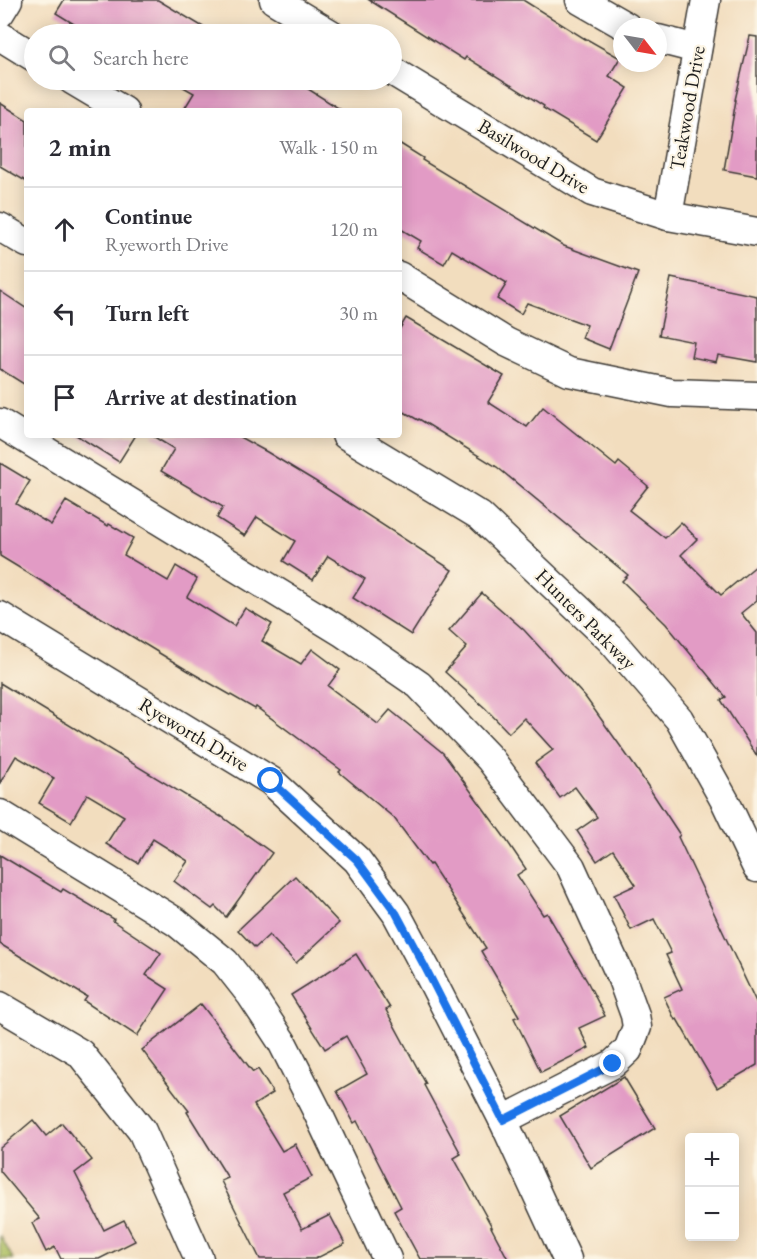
<!DOCTYPE html>
<meta charset="utf-8">
<style>
body{margin:0;font-family:"EB Garamond",serif;background:#f2f2f3;color:#2b2b33}
.controls{position:absolute;right:18px;bottom:18px;display:grid;overflow:hidden;border-radius:6px;box-shadow:0 3px 15px #0003}
.controls button{width:54px;height:54px;display:grid;place-items:center;padding:0;border:0;border-bottom:2px solid #e1e1e2;background:#fff;color:#2b2b33;font:30px sans-serif}
.compass{position:absolute;left:613px;top:18px;width:54px;height:54px;border-radius:50%;background:#fff;box-shadow:0 3px 15px #0003;rotate:121deg}
.stop{position:absolute;width:18px;height:18px;margin:-14px;border:4px solid #1a73e8;border-radius:50%;background:#fff}
.stop.end{background:#1a73e8;border-color:#fff;box-shadow:0 2px 6px #0008}
.list{margin:0;padding:0;list-style:none}
h2{display:flex;justify-content:space-between;align-items:center;height:78px;margin:0;padding:0 24px;font-size:26px}
h2 small{font-size:20px;font-weight:400;color:#7c7c81}
.list li{display:grid;grid-template-columns:39px 1fr auto;gap:18px;align-items:center;box-sizing:border-box;height:84px;padding:0 24px;border-top:2px solid #e1e1e2}
.list b{display:block;font-size:22px;white-space:nowrap}
.list p{margin:0;font-size:20px;white-space:nowrap;color:#7c7c81}
.list em{font-size:20px;font-style:normal;color:#7c7c81}
.icon{flex:none;width:33px;height:33px;fill:none;stroke:currentColor;stroke-width:2;stroke-linecap:round;stroke-linejoin:round}
.map{position:relative;flex:none;width:757px;height:1259px;overflow:hidden}
.search{position:absolute;background:#fff;box-shadow:0 3px 15px #0003;left:24px;top:24px;width:378px;height:66px;display:flex;align-items:center;gap:15px;box-sizing:border-box;padding:0 21px;border-radius:33px;color:#7c7c81;font-size:22px}
.panel{position:absolute;background:#fff;box-shadow:0 3px 15px #0003;left:24px;top:108px;width:378px;height:330px;border-radius:6px}
.map>svg:first-child{display:block}
</style>
<div class="map">
<svg width="757" height="1259" viewBox="0 0 757 1259">
<rect width="100%" height="100%" fill="#fcf5e5"/>
<filter id="ink" filterUnits="userSpaceOnUse"><feTurbulence type="fractalNoise" baseFrequency=".0167" numOctaves="2"/><feDisplacementMap in="SourceGraphic" scale="12" xChannelSelector="R" yChannelSelector="G"/><feConvolveMatrix kernelMatrix="1 2 1 2 8 2 1 2 1" color-interpolation-filters="sRGB"/></filter>
<filter id="wash" filterUnits="userSpaceOnUse"><feTurbulence type="fractalNoise" baseFrequency=".008" numOctaves="4" result="noise"/><feDisplacementMap in="SourceGraphic" scale="24" xChannelSelector="R" yChannelSelector="G"/><feGaussianBlur stdDeviation="1.35" result="paint"/><feColorMatrix in="noise" values="0 0 0 0 0 0 0 0 0 0 0 0 0 0 0 0 0 1.4 0 .05"/><feComposite in="paint" operator="in"/></filter>
<g filter="url(#wash)">
<rect width="100%" height="100%" fill="#f2ddbe"/>
<path fill="#aec064" stroke="#656e40" stroke-width="1.5" d="M0 1235 13 1259H0Z"/>
<g id="blocks">
<g fill="#e29bc5">
<path d="M64 0H158L215 34H75L79 27 56 13Z"/>
<path d="M369 0H523L585 39V38L620 58 609 76 628 88 596 140 543 108 544 106 466 57 464 60Z"/>
<path d="M750 36 757 37V176L724 170 736 100H735Z"/>
<path d="M171 80H294L343 111H183L194 93Z"/>
<path d="M0 103 27 120V182L0 166Z"/>
<path d="M399 143 423 158 422 160 564 246 638 273 609 349 582 338 587 325 527 303 521 314 497 299 507 283 452 250 444 264 417 248 421 241 399 228Z"/>
<path d="M671 278 757 296V362L718 355 716 362 691 357 694 342 659 335Z"/>
<path d="M0 291 27 309V386L0 369Z"/>
<path d="M406 318 504 376 488 402 527 427 543 407 616 466 619 462 648 486 629 510 665 538 681 522 697 539 681 555 721 595 757 565V600L741 613 757 633V756L721 700 726 697 666 624 622 581 628 575 497 467 419 419 418 420 399 409V330Z"/>
<path d="M76 435H136L119 462Z"/>
<path d="M151 435H236L267 452 315 481 452 570 411 635 353 598 365 579 328 556 313 580 283 561 295 541 257 517 245 536 217 518 223 507 161 471 174 449Z"/>
<path d="M0 463 30 481 16 504 51 525 66 501 108 526 109 524 133 538 124 555 168 581 176 566 197 579 187 597 234 626 245 608 272 624 262 641 301 664 312 649 340 670 328 686 378 724 390 710 443 753 505 838 526 869 517 875 543 915 547 913 587 981 605 1016 579 1028 589 1048 541 1072 514 1018 519 1016 481 951 486 948 431 864 429 865 394 818 339 772 341 770 256 707 255 709 187 670 0 556Z"/>
<path d="M482 593 524 630 586 698 636 768 680 835 678 837 757 1004V1065L717 1088 677 1019 675 1020 664 997 682 989 666 955 671 953 654 919 631 930 614 895 636 885 613 850 597 861 577 831 597 817 575 787 560 798 535 763 553 750 524 718 509 733 485 708 445 672 467 647 449 631Z"/>
<path d="M0 683 221 817V816L272 853 226 917 215 906 212 909 174 881 188 861 153 839 138 863 106 844 124 816 87 794 71 822 39 803 54 778 16 756 0 783Z"/>
<path d="M0 855 61 892 63 889 114 919 113 921 161 953 146 975 168 989 137 1036 84 1001 87 997 0 944Z"/>
<path d="M295 876 339 923 296 963 269 935 255 948 238 930Z"/>
<path d="M356 954 390 1008 386 1010 426 1084 424 1085 461 1154 454 1158 492 1227H491L508 1259H420L394 1211 401 1207 357 1121 354 1123 337 1091 367 1074 346 1036 325 1049 291 995Z"/>
<path d="M201 1004 253 1072 258 1069 273 1093 254 1105 282 1151 295 1144 312 1177 283 1192 302 1229 330 1215 345 1244 315 1259H260L221 1181 228 1178 187 1112 189 1111 142 1050Z"/>
<path d="M624 1077 655 1128 591 1168 560 1116Z"/>
<path d="M33 1120 46 1136 62 1123 92 1160 75 1173 104 1230 124 1220 135 1241 99 1259H61L55 1247 46 1252 32 1223 40 1219 0 1171V1148Z"/>
</g>
</g>
</g>
<g filter="url(#ink)">
<use href="#blocks" fill-opacity="0" stroke="#3c3934" stroke-width="1.5"/>
<g fill="none" stroke-linecap="round" stroke-linejoin="round">
<g stroke="#3c3934" stroke-width="31">
<g id="minor">
<path d="M274 0 331 34"/>
<path d="M580 0 627 27"/>
<path d="M0 13 8 0"/>
<path d="M0 36 34 57"/>
<path d="M658 39 697 49"/>
<path d="M392 71 592 192 668 216 757 232"/>
<path d="M72 80 124 111"/>
<path d="M668 216 706 0"/>
<path d="M0 227 27 243"/>
<path d="M399 276 506 342 569 372 672 393 757 396"/>
<path d="M0 423 342 632 419 685 490 759 571 867 622 979 635 1015 637 1027 628 1050 613 1064 503 1120"/>
<path d="M346 435 480 516 610 639 679 719 726 803 757 868"/>
<path d="M0 616 271 781 357 860 396 913 426 969 503 1120 567 1259"/>
<path d="M0 814 176 922 225 962 251 995 282 1042 316 1109 387 1259"/>
<path d="M0 1006 80 1053 142 1131 199 1259"/>
</g>
</g>
<use href="#minor" stroke="#fff" stroke-width="28"/>
</g>
</g>
<g fill="none" stroke-linecap="round" stroke-linejoin="round" filter="url(#ink)">
<path stroke="#1a73e8" stroke-width="8" d="M271 781 357 860 396 913 426 969 503 1120 613 1064"/>
</g>
<g text-anchor="middle" stroke-width="4.5" stroke-linejoin="round" paint-order="stroke">
<g font-size="20" fill="#1c1c1c" stroke="#fcf5e5">
<text transform="translate(687 108) rotate(-80)" y="7">Teakwood Drive</text>
<text transform="translate(534 156) rotate(31)" y="7">Basilwood Drive</text>
<text transform="translate(586 619) rotate(45)" y="7">Hunters Parkway</text>
<text transform="translate(194 734) rotate(31)" y="7">Ryeworth Drive</text>
</g>
</g>
</svg>
<div class="controls">
<button>+</button>
<button>−</button>
</div>
<svg class="compass" viewBox="-18 -18 36 36"><path d="M0-13l5 13h-10z" fill="#e53935"/><path d="M0 13l5-13h-10z" fill="#7c7c81"/></svg>
<div class="stop" style="left:271px;top:781px"></div>
<div class="stop end" style="left:613px;top:1064px"></div>
<div class="search"><svg class="icon" aria-label="search" viewBox="0 0 24 24"><circle cx="10" cy="10" r="6"/><path d="M15 15l6 6"/></svg>Search here</div>
<section class="panel">
<h2>2 min<small>Walk · 150 m</small></h2>
<ul class="list">
<li><svg class="icon" aria-label="ahead" viewBox="0 0 24 24"><path d="M12 20V5M6 11l6-6 6 6"/></svg><div><b>Continue</b><p>Ryeworth Drive</p></div><em>120 m</em></li>
<li><svg class="icon" aria-label="left" viewBox="0 0 24 24"><path d="M17 20v-9H6M10 6l-5 5 5 5"/></svg><div><b>Turn left</b></div><em>30 m</em></li>
<li><svg class="icon" aria-label="arrive" viewBox="0 0 24 24"><path d="M6 21V4h12l-3 4 3 4H6"/></svg><div><b>Arrive at destination</b></div></li>
</ul>
</section>
</div>
